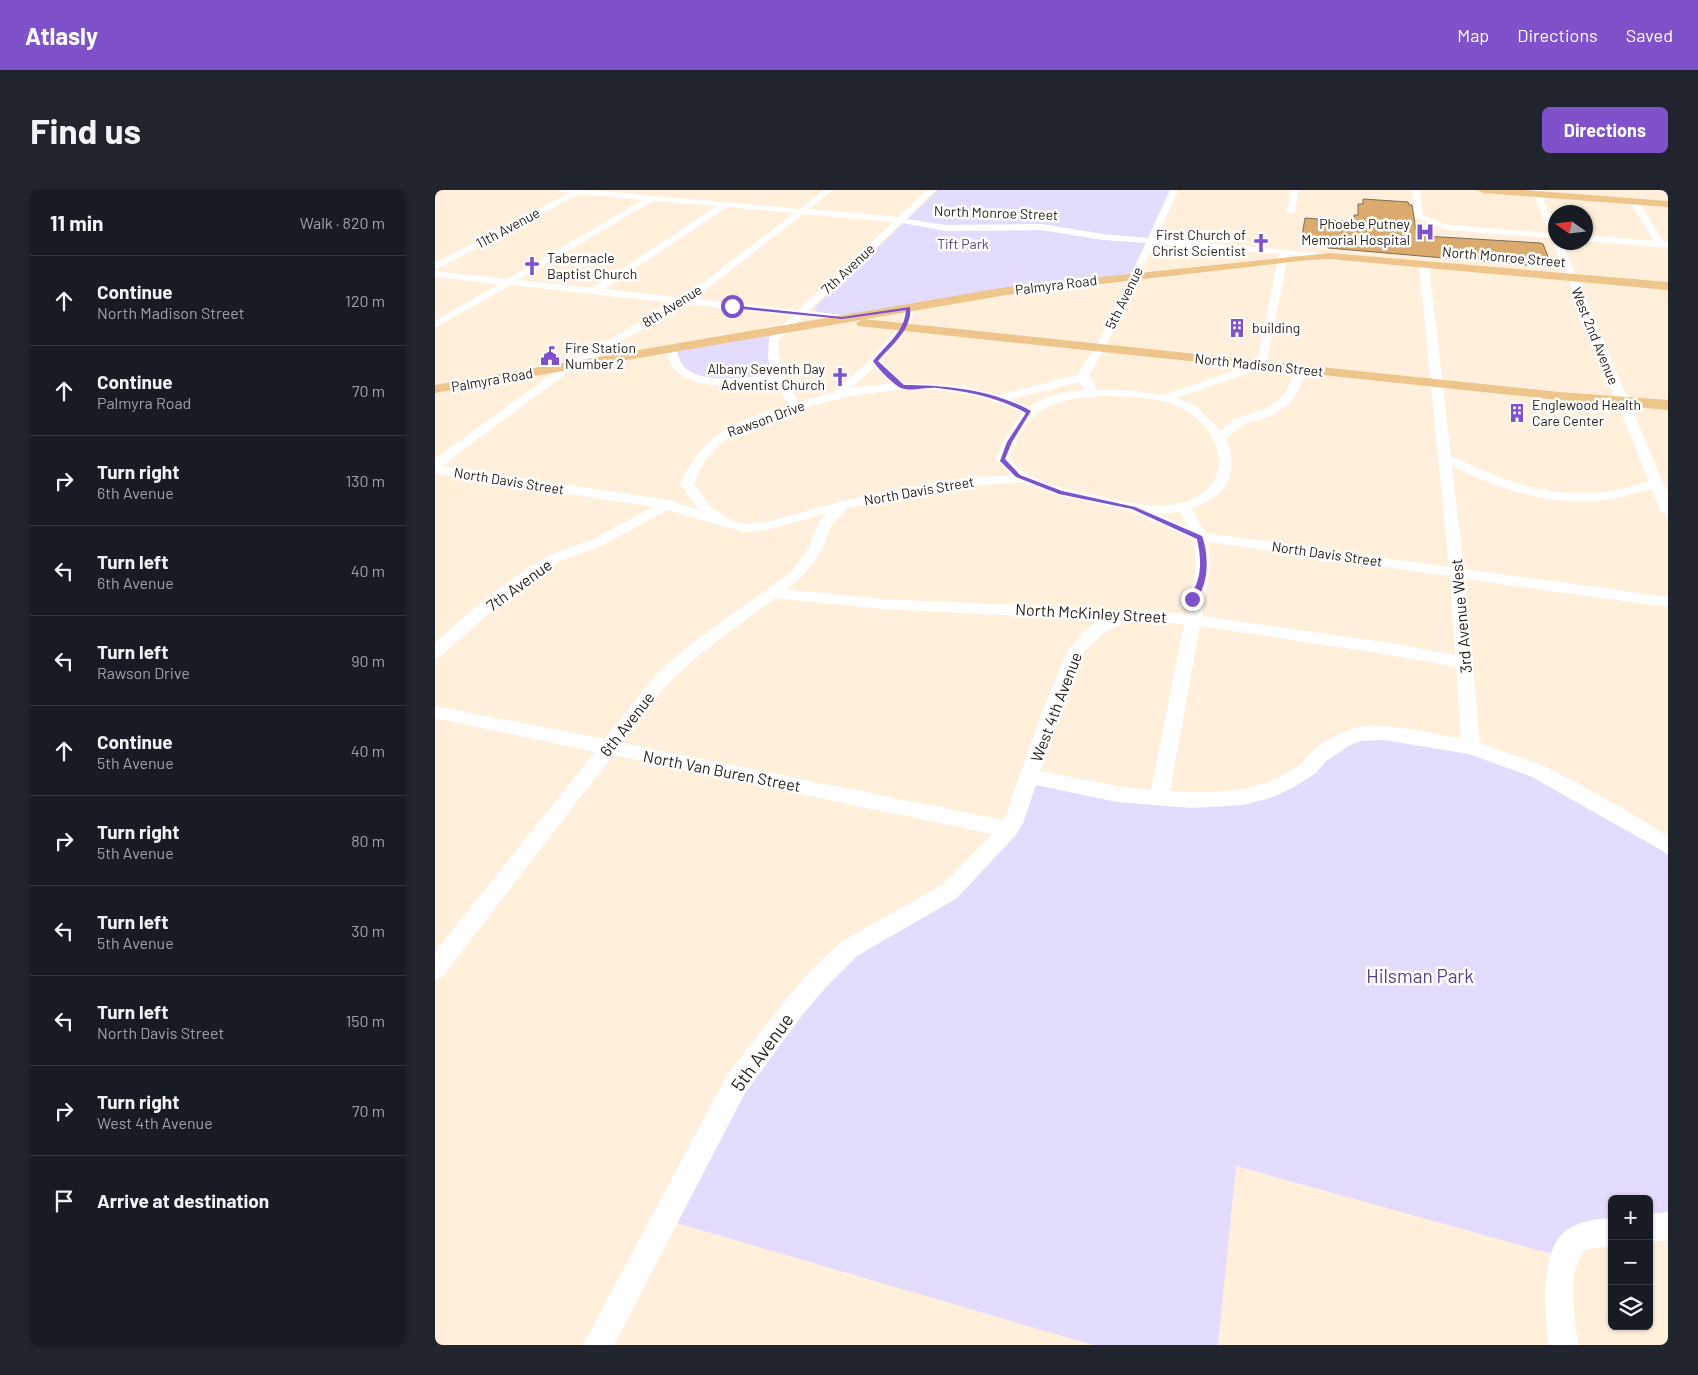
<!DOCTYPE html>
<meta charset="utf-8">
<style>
body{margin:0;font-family:Barlow,sans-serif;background:#20242c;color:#f1f3f6}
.controls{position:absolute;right:15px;bottom:15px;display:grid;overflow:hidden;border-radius:8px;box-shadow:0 1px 4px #0004}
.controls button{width:45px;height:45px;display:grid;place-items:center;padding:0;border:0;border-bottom:1px solid #363941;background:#171b24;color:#f1f3f6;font:25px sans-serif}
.compass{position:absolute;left:1113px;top:15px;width:45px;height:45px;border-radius:50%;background:#171b24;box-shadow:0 1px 4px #0004;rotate:284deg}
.stop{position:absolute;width:15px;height:15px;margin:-11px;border:4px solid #7f52cb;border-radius:50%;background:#fff}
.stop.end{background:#7f52cb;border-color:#fff;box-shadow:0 1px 5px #0008}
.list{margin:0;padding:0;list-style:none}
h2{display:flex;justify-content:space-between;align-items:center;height:65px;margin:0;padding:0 20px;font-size:21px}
h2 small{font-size:16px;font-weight:400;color:#9ea1a6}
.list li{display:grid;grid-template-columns:32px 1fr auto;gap:15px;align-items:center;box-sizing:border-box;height:90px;padding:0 20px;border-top:1px solid #363941}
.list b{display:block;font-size:19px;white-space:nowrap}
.list p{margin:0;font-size:16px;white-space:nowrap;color:#9ea1a6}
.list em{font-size:16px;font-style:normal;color:#9ea1a6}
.icon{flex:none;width:28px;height:28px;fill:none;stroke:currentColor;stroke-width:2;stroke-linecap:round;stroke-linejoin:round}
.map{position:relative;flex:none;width:1233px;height:1155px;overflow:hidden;border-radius:8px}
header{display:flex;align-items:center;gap:30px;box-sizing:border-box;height:70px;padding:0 25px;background:#7f52cb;color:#fff}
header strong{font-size:24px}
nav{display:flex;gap:28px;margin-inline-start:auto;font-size:18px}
.intro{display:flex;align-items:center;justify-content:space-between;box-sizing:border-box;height:120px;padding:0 30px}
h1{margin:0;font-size:35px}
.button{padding:12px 22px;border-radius:8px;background:#7f52cb;color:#fff;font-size:18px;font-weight:700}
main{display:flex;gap:30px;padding:0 30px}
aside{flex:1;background:#171b24;border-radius:8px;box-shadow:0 1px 4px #0004}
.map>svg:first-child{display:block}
</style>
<header>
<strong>Atlasly</strong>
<nav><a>Map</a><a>Directions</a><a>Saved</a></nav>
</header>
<div class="intro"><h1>Find us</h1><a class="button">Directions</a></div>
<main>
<aside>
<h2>11 min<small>Walk · 820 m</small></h2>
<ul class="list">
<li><svg class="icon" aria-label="ahead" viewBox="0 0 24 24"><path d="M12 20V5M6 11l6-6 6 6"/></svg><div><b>Continue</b><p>North Madison Street</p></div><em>120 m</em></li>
<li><svg class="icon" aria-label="ahead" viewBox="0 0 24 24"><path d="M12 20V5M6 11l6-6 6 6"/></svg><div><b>Continue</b><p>Palmyra Road</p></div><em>70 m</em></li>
<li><svg class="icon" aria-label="right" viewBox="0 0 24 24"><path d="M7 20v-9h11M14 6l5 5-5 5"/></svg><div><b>Turn right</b><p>6th Avenue</p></div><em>130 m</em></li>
<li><svg class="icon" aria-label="left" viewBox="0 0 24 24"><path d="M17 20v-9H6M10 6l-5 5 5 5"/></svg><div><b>Turn left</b><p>6th Avenue</p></div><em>40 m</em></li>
<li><svg class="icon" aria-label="left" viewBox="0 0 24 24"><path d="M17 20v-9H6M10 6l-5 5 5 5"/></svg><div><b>Turn left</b><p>Rawson Drive</p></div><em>90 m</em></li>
<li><svg class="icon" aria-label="ahead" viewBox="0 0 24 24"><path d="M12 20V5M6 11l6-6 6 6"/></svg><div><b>Continue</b><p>5th Avenue</p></div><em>40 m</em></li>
<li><svg class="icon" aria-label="right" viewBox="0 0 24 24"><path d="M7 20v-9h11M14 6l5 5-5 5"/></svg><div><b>Turn right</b><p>5th Avenue</p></div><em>80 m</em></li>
<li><svg class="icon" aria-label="left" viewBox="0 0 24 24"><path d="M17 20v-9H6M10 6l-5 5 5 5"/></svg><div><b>Turn left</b><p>5th Avenue</p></div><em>30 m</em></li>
<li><svg class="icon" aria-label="left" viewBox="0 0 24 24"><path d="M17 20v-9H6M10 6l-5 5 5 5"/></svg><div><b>Turn left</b><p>North Davis Street</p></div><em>150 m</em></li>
<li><svg class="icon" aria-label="right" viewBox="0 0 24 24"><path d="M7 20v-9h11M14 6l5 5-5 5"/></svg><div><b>Turn right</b><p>West 4th Avenue</p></div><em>70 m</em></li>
<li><svg class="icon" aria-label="arrive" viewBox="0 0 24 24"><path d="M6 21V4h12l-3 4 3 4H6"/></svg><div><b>Arrive at destination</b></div></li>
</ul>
</aside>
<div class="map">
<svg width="1233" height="1155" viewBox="0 0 1233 1155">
<rect width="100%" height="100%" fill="#ffefdb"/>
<g fill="#e4dcfd">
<path d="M503 0H738L699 86 473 118 405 125 382 122 379 118Z"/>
<path d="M348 139 338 148 341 186 296 191 252 184 236 158Z"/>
<path d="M924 546 1036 558 1104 583 1233 657V1034L1214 1036V1009H1177V1040L1128 1067 801 976 783 1155H658L235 1031 304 895 391 785 493 719 581 634 597 589 683 607 811 608Z"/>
</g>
<path fill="#daab6d" stroke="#7e6c57" d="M928 9 973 12 974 15H977L981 40 989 41 990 46 1105 53 1108 54 1117 77 1044 71 1043 65 1020 63 1021 69 893 58V49L867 46 870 28 919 32V25H923V14H928Z"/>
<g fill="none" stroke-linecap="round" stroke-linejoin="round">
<g fill="#fff" fill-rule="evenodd">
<path d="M123 0H154L365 19 389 0H398L374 19 463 27 492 0H501L471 29 511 35 606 34 668 44 713 48 735 0H743L722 49 898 64V68L895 69 853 65 831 177 742 208 762 217 786 241 799 229 831 219 844 209 849 204 863 177 867 176 873 179 860 206 852 215 839 225 807 235 792 249C803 284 794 307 756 318L771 343 1014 377 984 75 986 73H992L994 75 1016 266C1062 288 1109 307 1161 303 1179 302 1196 296 1214 292L1118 52 1119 50 1116 48 1013 40 980 27 977 0H985L988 26 1014 35 1114 43 1097 0H1105L1120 38V52H1127L1233 305V326L1226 322 1217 299C1198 303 1180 310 1161 311 1111 315 1061 298 1017 276L1029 379 1233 407V417L1030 389 1045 553 1111 577 1181 614 1233 646V664L1097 587 1034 564 949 550 926 551 915 555 891 571 881 583 861 596 838 607 808 615 756 618 682 612 601 595 588 633 581 645 522 708 422 766 392 796 368 824 310 903 179 1155H148L292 885 352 808 376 780 406 752 508 694 557 644 178 565 8 786 0 790V762L160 562 0 528V516L169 549 221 485 253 456 357 381 373 359 383 333 392 323 332 340 308 342 233 320 166 356 128 370 104 383 51 426 6 466 0 468V453L39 418 94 377 118 364 156 350 218 317 0 283V269L129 175 239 113 75 95 0 138V131L64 94 0 87V81L72 89 208 10 144 4 0 80V73L134 3ZM218 11 282 16 158 98 83 90ZM292 17 359 23 248 108 169 99ZM368 24 458 32 363 120 259 109ZM467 33 511 41 606 40 668 50 711 53 660 158 642 185 564 205 528 196 469 193 446 171C461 154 477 141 479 118L474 115 469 118 468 130 464 137 436 169 399 202 364 212C350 193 342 173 344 149L368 127 411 130 412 128 411 126 407 125 373 121ZM719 54 844 64 822 173 729 205 691 200H662L654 185 670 158ZM252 114 357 126 334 148 333 167 337 185C314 187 267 195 249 177 244 171 243 162 239 156H231L230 158C233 166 235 176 242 182 263 202 313 194 340 192L354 215C302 230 269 242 245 294L264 320 234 310 7 276 137 179ZM440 177 456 193 416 198ZM644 192 650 200C630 202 609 206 593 217L576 209ZM480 199C519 200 552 206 587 223L568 252 561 269 576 285 512 290 408 311 331 332 309 334 291 328 275 316 259 294C265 279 271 267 283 256 302 238 329 231 352 223 397 209 433 201 480 199ZM667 206C692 207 719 206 742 216 783 233 805 289 755 310 723 323 687 311 655 304 626 298 594 291 574 269 595 216 613 210 667 206ZM587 292 621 305 694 321 758 349C761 365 763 388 754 402 752 405 749 407 746 411L748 415 753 416 751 424 700 419 694 420 446 409 351 399 367 387 387 360 397 334 413 318 512 298ZM744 322 754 337 723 324ZM773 352 1015 386 1020 465 949 452 767 426 775 377ZM340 408 446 419 668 430 659 433 649 441 632 462 605 528 569 630 187 553 233 493 265 464ZM697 431 749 434 716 600 682 596 605 581 647 464 671 441ZM765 436 949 464 1021 477 1026 548C995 544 954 532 924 537 908 540 888 551 877 562 873 565 870 570 867 573 830 603 780 604 735 601Z"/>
<path d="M856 0H864L860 22 856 24 852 22Z"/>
<path d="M1196 9H1202L1229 52H1233V58L1150 51V45L1219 51 1195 11Z"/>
<path d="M1233 1022V1050L1214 1052V1024Z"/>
<path d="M1177 1028V1056L1153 1059C1130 1073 1140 1131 1143 1155H1113C1111 1125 1103 1060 1132 1040 1145 1031 1161 1029 1177 1028Z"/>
</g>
<g fill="#eec58b" fill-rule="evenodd">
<path d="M1043 0H1088L1233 11V17L1048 3Z"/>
<path d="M895 63 1233 92V100L895 69 873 70 571 105 0 203V195L571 97Z"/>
<path d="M428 129 1124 202 1233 210V220L1124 210 423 136 421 133Z"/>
</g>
</g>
<path fill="#7f52cb" d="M295 115 407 127 475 117C478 139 456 156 443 171L469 195C511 195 559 200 596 221L577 252 570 269 585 285 627 301 700 317 767 346C774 364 775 400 757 412L754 409C767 388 767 372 762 349L697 319 624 304 581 287 565 271 572 252 591 223C566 208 531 201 502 198 491 197 476 202 466 198 458 194 443 179 438 171 451 155 470 141 471 120L407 129 297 118Z"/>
<defs>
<g id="hospital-bare" transform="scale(1.5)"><path d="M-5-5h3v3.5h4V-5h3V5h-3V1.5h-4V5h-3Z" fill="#7f52cb" stroke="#fff" stroke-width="2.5" paint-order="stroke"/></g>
<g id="church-bare" transform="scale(1.5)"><path d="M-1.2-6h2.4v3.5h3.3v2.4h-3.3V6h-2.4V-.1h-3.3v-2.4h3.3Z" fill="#7f52cb" stroke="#fff" stroke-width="2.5" paint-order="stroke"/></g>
<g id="building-bare" transform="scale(1.5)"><path d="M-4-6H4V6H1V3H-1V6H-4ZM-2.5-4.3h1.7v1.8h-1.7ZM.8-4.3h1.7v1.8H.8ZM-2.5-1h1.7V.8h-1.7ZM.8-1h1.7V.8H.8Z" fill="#7f52cb" stroke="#fff" stroke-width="2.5" paint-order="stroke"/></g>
<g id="civic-bare" transform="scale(1.5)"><path d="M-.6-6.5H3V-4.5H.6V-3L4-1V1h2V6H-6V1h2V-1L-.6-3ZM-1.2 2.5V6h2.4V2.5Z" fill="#7f52cb" stroke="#fff" stroke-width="2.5" paint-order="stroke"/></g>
</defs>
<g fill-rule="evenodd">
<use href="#hospital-bare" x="990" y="42"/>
<use href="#church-bare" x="826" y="53"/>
<use href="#church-bare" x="97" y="76"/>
<use href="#building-bare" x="802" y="138"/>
<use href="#civic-bare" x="115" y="166"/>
<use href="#church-bare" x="405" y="187"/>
<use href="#building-bare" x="1082" y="223"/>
</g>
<g text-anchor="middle" stroke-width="5" stroke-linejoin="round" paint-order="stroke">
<g font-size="14" fill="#2a2219" stroke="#fff">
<text transform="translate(561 23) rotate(2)" y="5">North Monroe Street</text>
<text transform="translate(73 38) rotate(-28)" y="5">11th Avenue</text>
<text transform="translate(1069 67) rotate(5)" y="5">North Monroe Street</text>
<text transform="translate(413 79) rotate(-43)" y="5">7th Avenue</text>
<text transform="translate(621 95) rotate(-7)" y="5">Palmyra Road</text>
<text transform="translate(689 108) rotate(-64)" y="5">5th Avenue</text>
<text transform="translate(237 116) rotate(-32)" y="5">8th Avenue</text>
<text transform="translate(1160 146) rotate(68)" y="5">West 2nd Avenue</text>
<text transform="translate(824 175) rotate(6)" y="5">North Madison Street</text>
<text transform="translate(57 190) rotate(-10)" y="5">Palmyra Road</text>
<text transform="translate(331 229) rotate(-20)" y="5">Rawson Drive</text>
<text transform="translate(74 291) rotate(9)" y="5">North Davis Street</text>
<text transform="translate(484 301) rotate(-10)" y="5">North Davis Street</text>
<text transform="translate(892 364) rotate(8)" y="5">North Davis Street</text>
</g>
<g font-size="14" fill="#2a2219" stroke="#fff" text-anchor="start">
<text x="975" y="39" text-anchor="end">Phoebe Putney<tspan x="975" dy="16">Memorial Hospital</tspan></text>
<text x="811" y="50" text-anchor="end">First Church of<tspan x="811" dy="16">Christ Scientist</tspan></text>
<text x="112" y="73">Tabernacle<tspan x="112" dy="16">Baptist Church</tspan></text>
<text x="817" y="143">building</text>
<text x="130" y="163">Fire Station<tspan x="130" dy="16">Number 2</tspan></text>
<text x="390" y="184" text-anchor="end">Albany Seventh Day<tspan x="390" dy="16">Adventist Church</tspan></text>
<text x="1097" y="220">Englewood Health<tspan x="1097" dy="16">Care Center</tspan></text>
</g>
<g font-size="14" fill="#5a3e8d" stroke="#fff">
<text x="528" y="59">Tift Park</text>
</g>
<g font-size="16" fill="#2a2219" stroke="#fff">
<text transform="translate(84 395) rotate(-36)" y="6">7th Avenue</text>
<text transform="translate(656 423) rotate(3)" y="6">North McKinley Street</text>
<text transform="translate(1026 426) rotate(-95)" y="6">3rd Avenue West</text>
<text transform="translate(621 517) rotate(-69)" y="6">West 4th Avenue</text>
<text transform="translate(192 534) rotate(-52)" y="6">6th Avenue</text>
<text transform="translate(287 581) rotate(11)" y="6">North Van Buren Street</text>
</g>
<g font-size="19" fill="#5a3e8d" stroke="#fff">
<text x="985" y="793">Hilsman Park</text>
</g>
<g font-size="19" fill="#2a2219" stroke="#fff">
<text transform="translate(327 862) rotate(-54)" y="7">5th Avenue</text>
</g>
</g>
</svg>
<div class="controls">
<button>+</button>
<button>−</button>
<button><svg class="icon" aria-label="layers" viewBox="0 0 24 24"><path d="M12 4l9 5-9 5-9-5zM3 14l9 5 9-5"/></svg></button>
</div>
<svg class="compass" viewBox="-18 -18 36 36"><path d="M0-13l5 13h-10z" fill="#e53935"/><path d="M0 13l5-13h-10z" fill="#9ea1a6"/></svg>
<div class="stop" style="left:297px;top:116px"></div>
<div class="stop end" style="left:757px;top:409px"></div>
</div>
</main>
